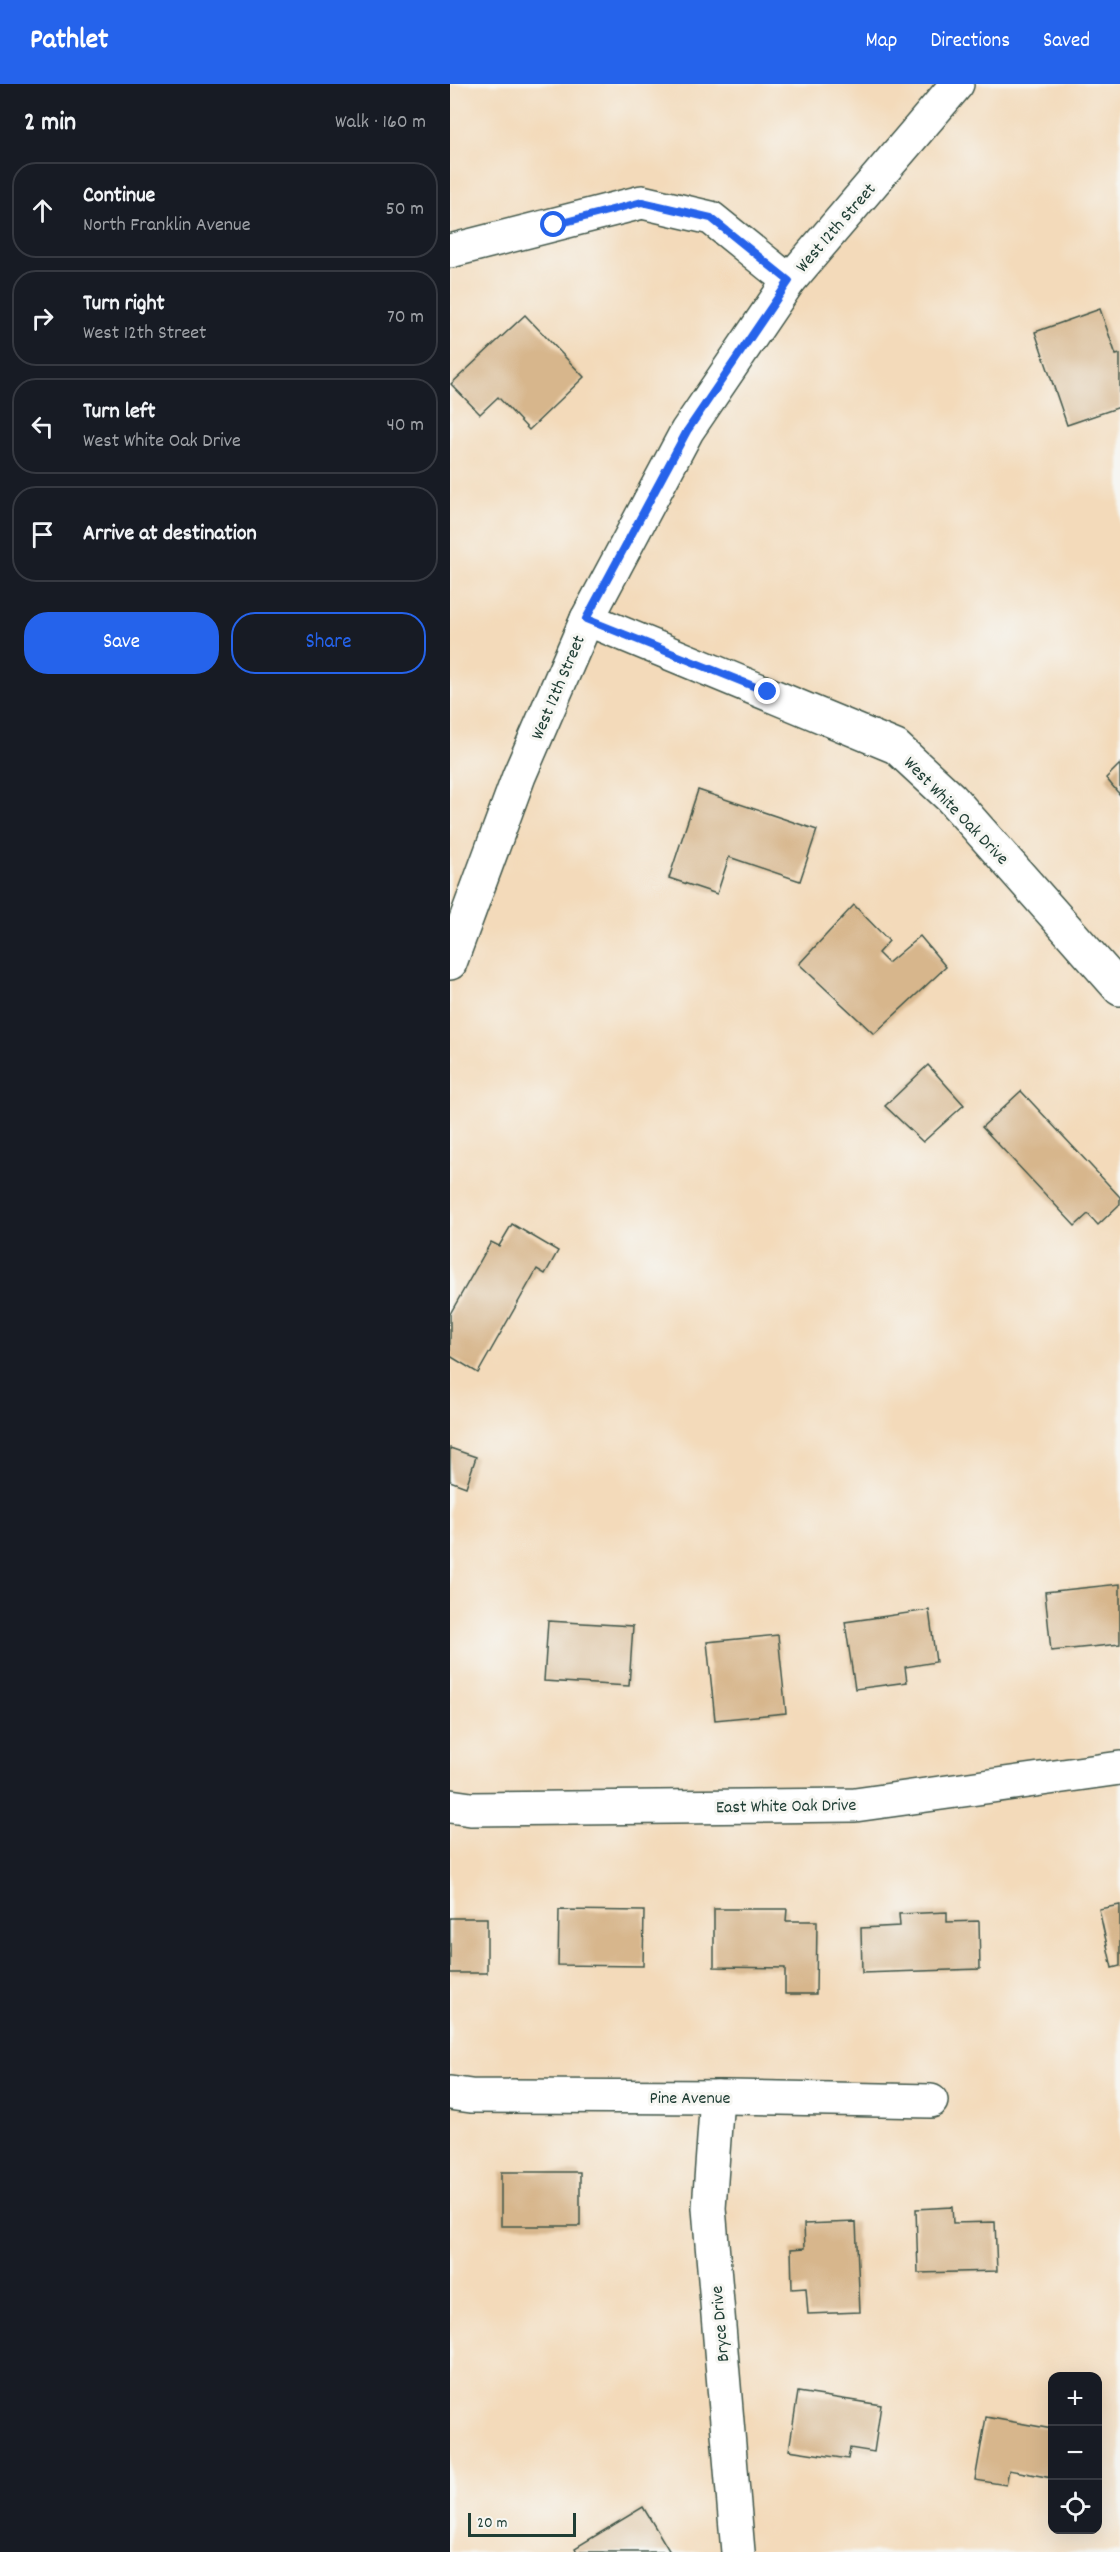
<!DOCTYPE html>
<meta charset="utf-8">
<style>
body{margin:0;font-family:Dekko,sans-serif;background:#20242c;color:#f1f3f6}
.controls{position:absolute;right:18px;bottom:18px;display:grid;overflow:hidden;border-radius:12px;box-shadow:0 6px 24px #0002}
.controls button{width:54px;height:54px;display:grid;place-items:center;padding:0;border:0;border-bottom:2px solid #363941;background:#171b24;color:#f1f3f6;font:30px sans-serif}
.scale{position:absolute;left:18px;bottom:15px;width:108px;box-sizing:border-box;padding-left:6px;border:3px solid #1f3d34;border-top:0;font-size:16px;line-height:21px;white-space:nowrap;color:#1f3d34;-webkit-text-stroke:4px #f6f6f2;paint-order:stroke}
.stop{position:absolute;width:18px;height:18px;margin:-14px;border:4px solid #2563eb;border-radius:50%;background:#fff}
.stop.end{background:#2563eb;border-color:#fff;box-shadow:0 2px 6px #0008}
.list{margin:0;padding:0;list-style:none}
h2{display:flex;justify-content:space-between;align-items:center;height:78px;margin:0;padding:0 24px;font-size:26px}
h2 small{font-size:20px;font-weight:400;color:#9ea1a6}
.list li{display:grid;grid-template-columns:39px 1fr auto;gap:18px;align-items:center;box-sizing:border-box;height:96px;margin:0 12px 12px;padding:0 12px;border:2px solid #363941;border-radius:24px}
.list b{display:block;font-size:22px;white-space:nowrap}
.list p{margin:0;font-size:20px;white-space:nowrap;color:#9ea1a6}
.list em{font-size:20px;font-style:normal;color:#9ea1a6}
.actions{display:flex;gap:12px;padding:18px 24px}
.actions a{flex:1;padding:14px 0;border:2px solid #2563eb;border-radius:24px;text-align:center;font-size:21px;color:#2563eb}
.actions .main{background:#2563eb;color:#fff}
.icon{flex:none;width:33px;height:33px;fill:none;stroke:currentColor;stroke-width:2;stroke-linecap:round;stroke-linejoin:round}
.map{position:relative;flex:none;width:670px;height:2468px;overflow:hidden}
header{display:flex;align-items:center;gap:36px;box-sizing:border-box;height:84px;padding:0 30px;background:#2563eb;color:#fff}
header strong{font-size:28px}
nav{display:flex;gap:33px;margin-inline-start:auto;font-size:21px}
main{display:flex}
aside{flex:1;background:#171b24}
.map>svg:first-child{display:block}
</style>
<header>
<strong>Pathlet</strong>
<nav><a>Map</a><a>Directions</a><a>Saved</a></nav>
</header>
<main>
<aside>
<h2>2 min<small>Walk · 160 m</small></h2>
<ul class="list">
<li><svg class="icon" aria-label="ahead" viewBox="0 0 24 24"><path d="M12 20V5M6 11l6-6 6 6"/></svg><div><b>Continue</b><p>North Franklin Avenue</p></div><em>50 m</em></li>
<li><svg class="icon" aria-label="right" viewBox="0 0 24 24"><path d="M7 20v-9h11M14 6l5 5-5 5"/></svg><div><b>Turn right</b><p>West 12th Street</p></div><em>70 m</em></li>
<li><svg class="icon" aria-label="left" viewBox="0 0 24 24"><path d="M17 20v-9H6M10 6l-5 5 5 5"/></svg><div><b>Turn left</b><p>West White Oak Drive</p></div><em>40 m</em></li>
<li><svg class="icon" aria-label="arrive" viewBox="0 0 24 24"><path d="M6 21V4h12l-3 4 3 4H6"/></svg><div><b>Arrive at destination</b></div></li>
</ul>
<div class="actions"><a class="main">Save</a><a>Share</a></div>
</aside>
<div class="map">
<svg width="670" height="2468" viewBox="0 0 670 2468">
<rect width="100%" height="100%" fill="#f6f6f2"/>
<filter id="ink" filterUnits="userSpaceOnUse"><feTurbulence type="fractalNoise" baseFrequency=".0167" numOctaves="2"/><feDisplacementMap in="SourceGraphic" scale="12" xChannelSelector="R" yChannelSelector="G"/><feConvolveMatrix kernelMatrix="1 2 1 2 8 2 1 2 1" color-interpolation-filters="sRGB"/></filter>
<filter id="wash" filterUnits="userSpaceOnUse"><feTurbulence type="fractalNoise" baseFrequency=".008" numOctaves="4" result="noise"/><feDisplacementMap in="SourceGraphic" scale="24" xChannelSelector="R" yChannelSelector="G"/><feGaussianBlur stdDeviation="1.35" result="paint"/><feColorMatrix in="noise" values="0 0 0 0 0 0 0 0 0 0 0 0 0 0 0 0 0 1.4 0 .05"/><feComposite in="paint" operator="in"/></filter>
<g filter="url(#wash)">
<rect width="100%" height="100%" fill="#f3daba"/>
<g id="blocks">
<g fill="#d7b68c">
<path d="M650 225 666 271 670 270V323L617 341 585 248Z"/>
<path d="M75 231 134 293 79 346 48 313 30 330 1 300Z"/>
<path d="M670 680V711L656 694Z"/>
<path d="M248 706 367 746 350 797 279 773 267 810 219 794Z"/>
<path d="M404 821 439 857 428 869 438 879 470 852 496 883 424 950 349 880Z"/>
<path d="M478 981 514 1021 473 1058 435 1022Z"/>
<path d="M571 1007 670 1113V1120L648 1141 638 1130 625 1142 532 1043Z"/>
<path d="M62 1140 108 1167 95 1190 87 1185 28 1289 0 1272V1230L41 1158 49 1162Z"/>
<path d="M0 1364 26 1373 16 1403 0 1397Z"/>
<path d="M670 1500V1560L601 1567 595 1508Z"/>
<path d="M479 1526 486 1578 455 1583 457 1598 405 1605 395 1538Z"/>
<path d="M98 1537 183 1542 179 1602 94 1597Z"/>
<path d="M328 1551 336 1629 265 1636 257 1558Z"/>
<path d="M670 1821V1882L662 1884 649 1825Z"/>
<path d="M264 1825H337L336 1837H367L366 1910H335V1884L264 1883Z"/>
<path d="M109 1826 194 1827 193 1882 108 1881Z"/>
<path d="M497 1828V1838L529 1837 530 1885 412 1889 411 1844 450 1842 449 1830Z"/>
<rect x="0" y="1834" width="37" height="55"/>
<rect x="51" y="2088" width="79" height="54"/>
<path d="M502 2123 503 2139 545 2138 547 2187 468 2189 466 2125Z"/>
<path d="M406 2138 410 2228 358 2230 356 2204 342 2205 341 2165 355 2164 354 2140Z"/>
<path d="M348 2308 431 2321 424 2368 400 2364 398 2375 339 2366Z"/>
<path d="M536 2333 602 2345V2394L559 2386 556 2401 525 2396Z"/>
<path d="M193 2423 220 2468H127L125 2464Z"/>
</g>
</g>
</g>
<g filter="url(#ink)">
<use href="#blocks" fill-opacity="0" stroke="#3f5548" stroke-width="1.5"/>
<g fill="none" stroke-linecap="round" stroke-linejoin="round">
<g stroke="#3f5548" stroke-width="36">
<g id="minor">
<path d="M0 167 192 118 261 134 339 197"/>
<path d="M137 535 446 663 501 714 670 905"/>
<path d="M0 1722 21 1725 405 1721 670 1684"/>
<path d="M0 2009 21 2012 277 2013 481 2017"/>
<path d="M267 2013 259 2124 288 2468"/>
</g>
</g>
<g stroke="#3f5548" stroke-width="36">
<path id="secondary" d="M0 879 69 692 137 535 237 347 339 197 507 0"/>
</g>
<use href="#minor" stroke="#fff" stroke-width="33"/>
<use href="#secondary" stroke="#fff" stroke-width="33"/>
</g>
</g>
<g fill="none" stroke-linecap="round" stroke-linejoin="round" filter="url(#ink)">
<path stroke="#2563eb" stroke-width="8" d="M104 141 192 118 261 134 339 197 237 347 136 535 318 608"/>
</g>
<g text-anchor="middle" stroke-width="6" stroke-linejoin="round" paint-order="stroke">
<g font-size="18" fill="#1f3d34" stroke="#f6f6f2">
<text transform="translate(385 143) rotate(-49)" y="6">West 12th Street</text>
<text transform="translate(107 603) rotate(-67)" y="6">West 12th Street</text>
<text transform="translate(507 726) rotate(46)" y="6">West White Oak Drive</text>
<text transform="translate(336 1721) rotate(-1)" y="6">East White Oak Drive</text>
<text x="240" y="2019">Pine Avenue</text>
<text transform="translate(269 2240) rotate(-95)" y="6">Bryce Drive</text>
</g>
</g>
</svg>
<div class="controls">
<button>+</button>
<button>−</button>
<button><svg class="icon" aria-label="locate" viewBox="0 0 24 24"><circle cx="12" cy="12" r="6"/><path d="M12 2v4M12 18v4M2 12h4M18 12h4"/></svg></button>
</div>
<div class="scale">20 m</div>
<div class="stop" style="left:104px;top:141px"></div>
<div class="stop end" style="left:318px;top:608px"></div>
</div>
</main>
